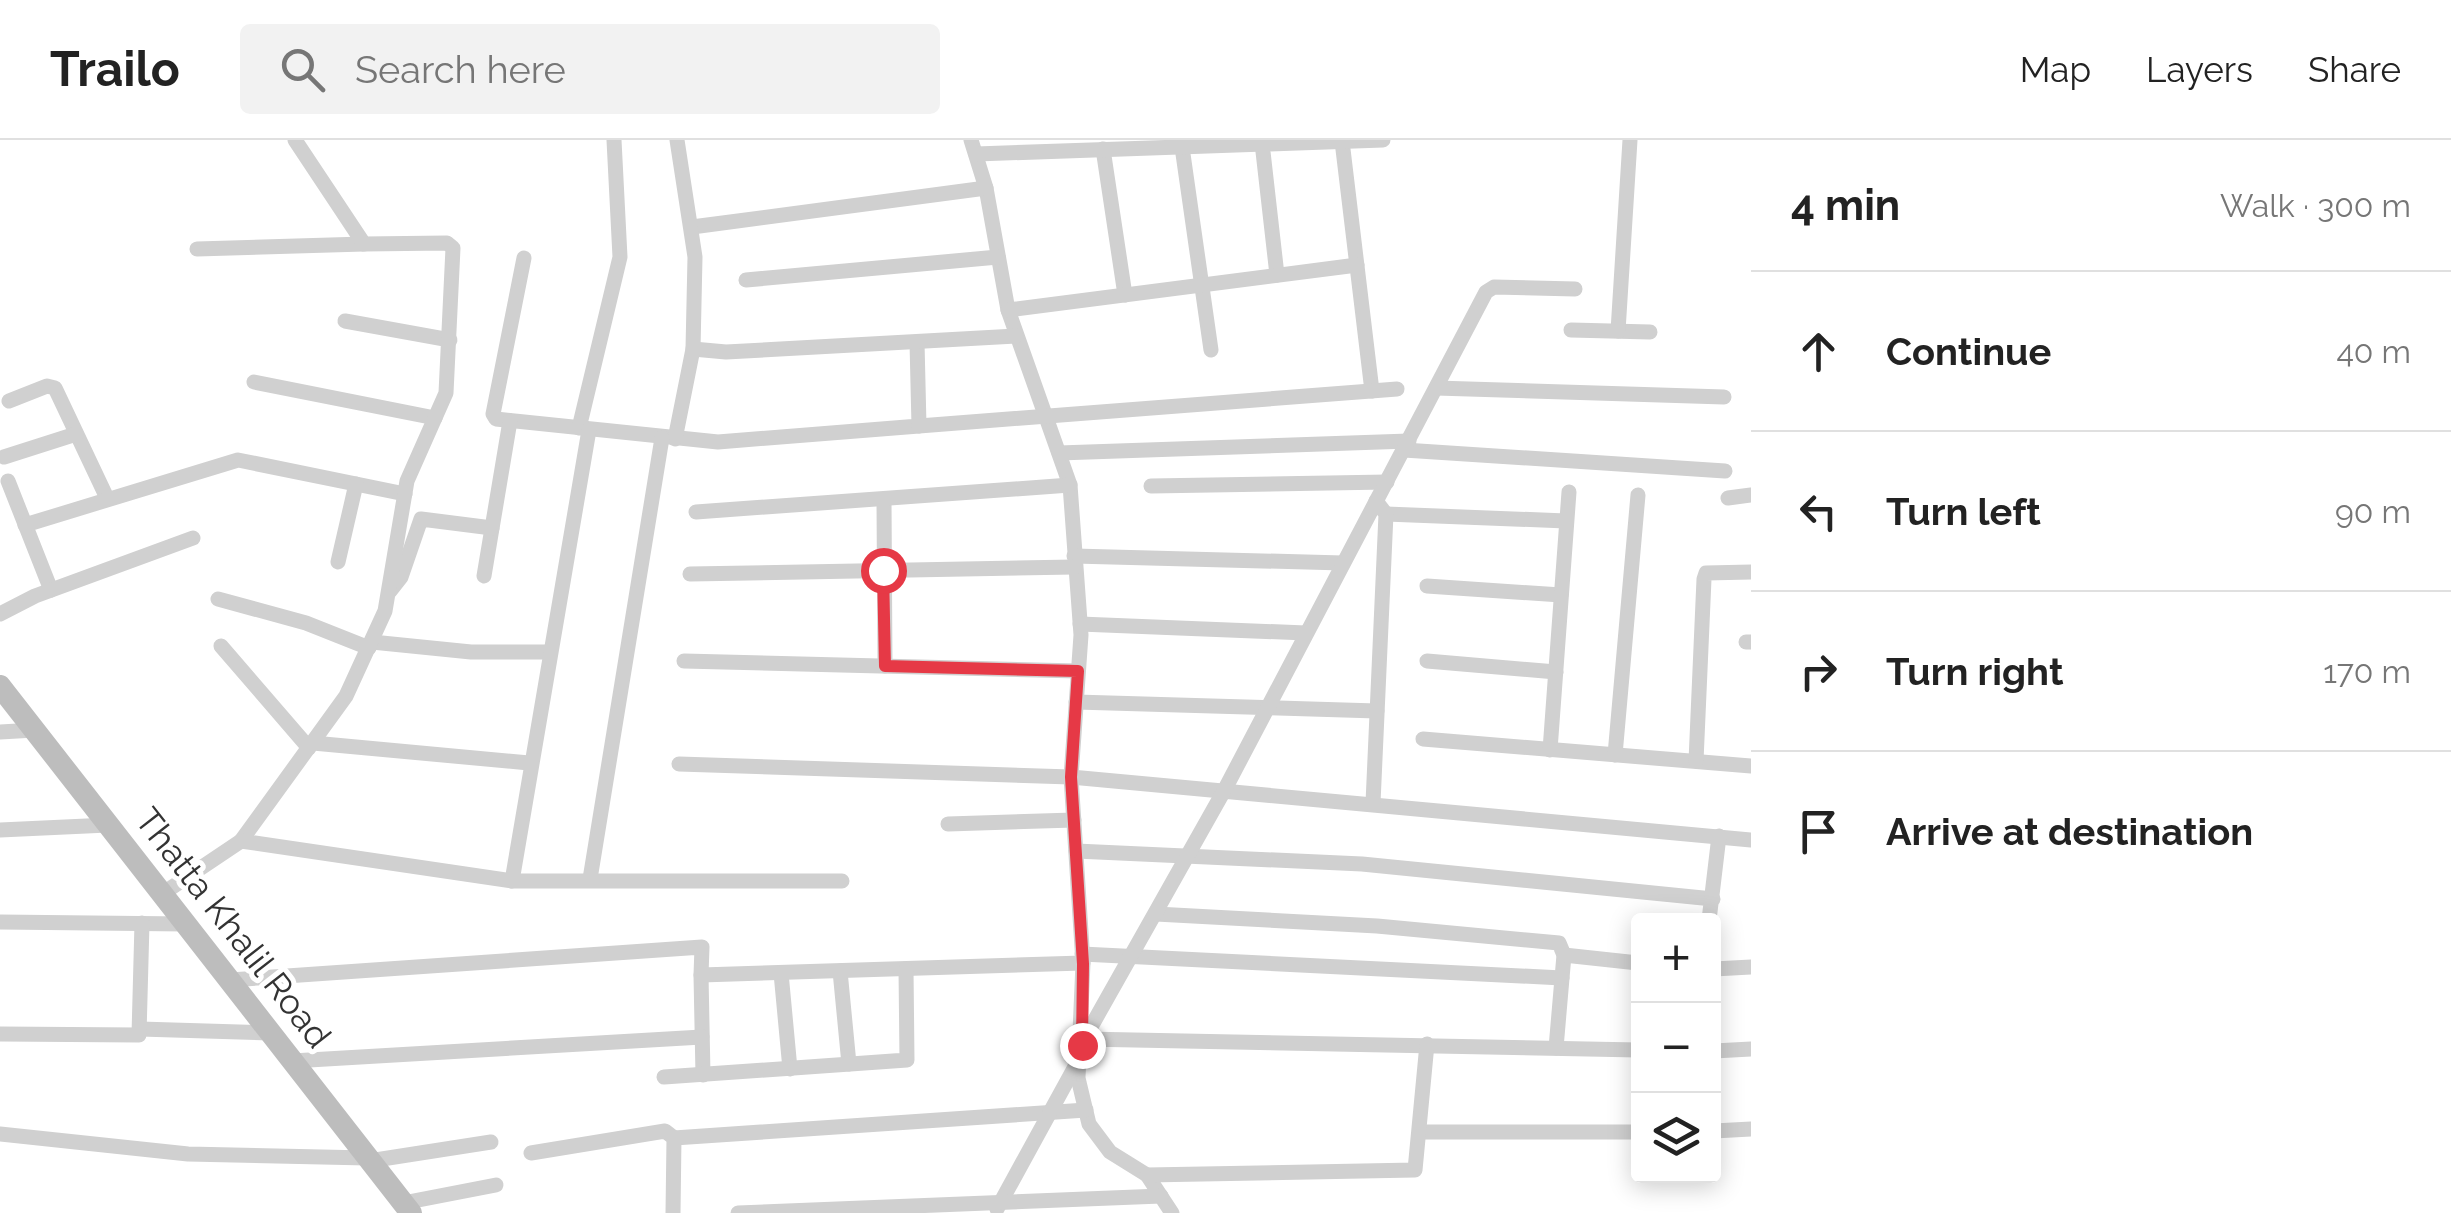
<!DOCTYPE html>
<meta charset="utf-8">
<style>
body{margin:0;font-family:Raleway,sans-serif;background:#f2f2f2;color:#222}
.controls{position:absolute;right:30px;bottom:30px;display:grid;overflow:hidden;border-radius:10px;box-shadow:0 5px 25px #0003}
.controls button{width:90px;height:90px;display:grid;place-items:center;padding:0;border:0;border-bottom:2px solid #e0e0e0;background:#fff;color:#222;font:50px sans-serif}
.stop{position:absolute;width:30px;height:30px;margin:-22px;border:8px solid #e63946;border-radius:50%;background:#fff}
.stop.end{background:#e63946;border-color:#fff;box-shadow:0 2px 10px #0008}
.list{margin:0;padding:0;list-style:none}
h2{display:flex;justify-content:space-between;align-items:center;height:130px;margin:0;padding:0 40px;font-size:42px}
h2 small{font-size:32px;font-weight:400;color:#767676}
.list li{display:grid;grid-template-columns:65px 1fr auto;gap:30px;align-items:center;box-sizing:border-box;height:160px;padding:0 40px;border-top:2px solid #e0e0e0}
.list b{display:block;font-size:38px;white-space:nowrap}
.list em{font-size:32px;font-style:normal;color:#767676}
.icon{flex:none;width:55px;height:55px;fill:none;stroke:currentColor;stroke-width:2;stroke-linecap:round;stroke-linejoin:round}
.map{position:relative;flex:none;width:1751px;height:1073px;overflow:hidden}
header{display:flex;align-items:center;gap:60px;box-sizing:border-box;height:140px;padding:0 50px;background:#fff;border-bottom:2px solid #e0e0e0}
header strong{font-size:48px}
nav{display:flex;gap:55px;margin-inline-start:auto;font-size:35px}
.search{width:700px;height:90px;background:#f2f2f2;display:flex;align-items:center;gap:25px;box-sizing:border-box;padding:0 35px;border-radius:10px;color:#767676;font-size:38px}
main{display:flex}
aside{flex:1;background:#fff}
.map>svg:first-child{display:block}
</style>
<header>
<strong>Trailo</strong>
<div class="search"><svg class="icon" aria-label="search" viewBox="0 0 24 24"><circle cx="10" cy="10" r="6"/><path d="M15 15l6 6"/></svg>Search here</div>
<nav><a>Map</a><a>Layers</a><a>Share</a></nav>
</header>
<main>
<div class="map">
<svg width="1751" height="1073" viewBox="0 0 1751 1073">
<rect width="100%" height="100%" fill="#fff"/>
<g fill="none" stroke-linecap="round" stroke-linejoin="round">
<g stroke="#d0d0d0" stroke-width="15">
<path d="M971 0 986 48 1008 170 1070 345 1081 495 1071 637 1083 823 1078 938 1089 984 1110 1012 1147 1035 1172 1073"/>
<path d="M1181 0 1211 210"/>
<path d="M1342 1 1372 251"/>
<path d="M1262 3 1277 135"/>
<path d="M1103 9 1125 155"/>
<path d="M976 14 1383 0"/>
<path d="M692 87 986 48"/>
<path d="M197 109 364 104"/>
<path d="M524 118 493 274 496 279 718 302 919 286 917 202"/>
<path d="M746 140 998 117"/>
<path d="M1008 170 1357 125"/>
<path d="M345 181 450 200"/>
<path d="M1571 190 1650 192"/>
<path d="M1618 191 1630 0"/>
<path d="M693 209 726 212 1016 196"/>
<path d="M254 242 435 278"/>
<path d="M1436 248 1724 257"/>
<path d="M9 261 47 246 55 248 107 358"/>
<path d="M919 286 1397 249"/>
<path d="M579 288 620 117 614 0"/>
<path d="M675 299 693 209 695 117 677 0"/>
<path d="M1404 310 1725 331"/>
<path d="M1059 313 1409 301"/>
<path d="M4 317 76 294"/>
<path d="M8 341 51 450"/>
<path d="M1151 346 1387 342"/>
<path d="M1728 358 1751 355"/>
<path d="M884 360 885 526"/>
<path d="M696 372 1070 345"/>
<path d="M1386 374 1566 381"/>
<path d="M25 385 238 320 405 354"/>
<path d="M1074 416 1343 423"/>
<path d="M338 422 356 344"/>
<path d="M690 434 1074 427"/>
<path d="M484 436 510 281"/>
<path d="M1427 446 1561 455"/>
<path d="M390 451 401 437 421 379 492 388"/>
<path d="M218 459 306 483 369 508"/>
<path d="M0 474 35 456 193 398"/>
<path d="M1080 484 1306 493"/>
<path d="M372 502 471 512H548"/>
<path d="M1746 502H1751"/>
<path d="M221 506 309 608"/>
<path d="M684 521 1078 531"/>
<path d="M1427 521 1556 532"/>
<path d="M1076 562 1377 571"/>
<path d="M0 592 35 590"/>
<path d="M1423 599 1751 626"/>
<path d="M313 603 529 623"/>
<path d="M1550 610 1569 352"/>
<path d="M1615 615 1638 355"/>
<path d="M1696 621 1704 439 1706 433 1751 432"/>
<path d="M679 624 1071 637 1751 700"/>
<path d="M1373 663 1386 374 1376 361"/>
<path d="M948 684 1074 680"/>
<path d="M0 690 108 685"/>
<path d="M241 701 346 556 385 471 407 341 446 253 453 108 447 103 364 104 295 0"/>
<path d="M1076 711 1362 724 1713 759"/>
<path d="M590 739 662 298"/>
<path d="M512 741 589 290"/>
<path d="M162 754 241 701 512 741H842"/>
<path d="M1156 774 1377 786 1559 803 1564 815 1556 908"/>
<path d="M1709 780 1719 696"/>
<path d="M0 782 185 784"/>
<path d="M1082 814 1562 838"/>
<path d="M1564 815 1638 823"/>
<path d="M1714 829 1751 827"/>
<path d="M840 831 849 924"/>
<path d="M781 833 790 929"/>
<path d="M701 835 703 935"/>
<path d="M230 840 702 807 701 835 1083 823"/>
<path d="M140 889 270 893"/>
<path d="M0 894 139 895 142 783"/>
<path d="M1084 899 1638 910"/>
<path d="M1083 901 1225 649 1486 152 1494 147 1575 149"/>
<path d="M1714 911 1751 909"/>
<path d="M292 921 702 897"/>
<path d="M664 937 907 920 906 829"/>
<path d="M1714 991 1751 989"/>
<path d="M1420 992H1638"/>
<path d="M0 994 188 1014 367 1018"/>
<path d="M674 998 1086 970"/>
<path d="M531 1013 665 991 674 998 673 1073"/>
<path d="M369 1021 491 1002"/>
<path d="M1147 1035 1415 1030 1427 904"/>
<path d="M403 1063 496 1045"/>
<path d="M997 1069 1077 923"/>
<path d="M738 1073 1161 1056"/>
</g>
<path stroke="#bdbdbd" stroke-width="22" d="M0 546 411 1073"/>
</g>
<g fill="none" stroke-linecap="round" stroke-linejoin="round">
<path stroke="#e63946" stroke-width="12" d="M883 430 885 526 1078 531 1071 637 1083 824 1082 905"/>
</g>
<g text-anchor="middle" stroke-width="10" stroke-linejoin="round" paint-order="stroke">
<g font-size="35" fill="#333" stroke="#fff">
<text transform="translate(233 788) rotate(52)" y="12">Thatta Khalil Road</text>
</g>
</g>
</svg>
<div class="controls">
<button>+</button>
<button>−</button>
<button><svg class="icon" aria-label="layers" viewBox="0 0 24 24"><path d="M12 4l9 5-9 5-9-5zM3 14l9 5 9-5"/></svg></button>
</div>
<div class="stop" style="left:883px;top:430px"></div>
<div class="stop end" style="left:1082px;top:905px"></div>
</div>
<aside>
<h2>4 min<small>Walk · 300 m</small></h2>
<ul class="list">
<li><svg class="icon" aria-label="ahead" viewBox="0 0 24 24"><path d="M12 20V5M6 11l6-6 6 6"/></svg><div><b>Continue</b></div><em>40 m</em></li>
<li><svg class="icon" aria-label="left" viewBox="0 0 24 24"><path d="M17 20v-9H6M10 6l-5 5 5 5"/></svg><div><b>Turn left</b></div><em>90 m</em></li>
<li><svg class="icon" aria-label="right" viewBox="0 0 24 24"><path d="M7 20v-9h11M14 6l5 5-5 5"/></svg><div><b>Turn right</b></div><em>170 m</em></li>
<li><svg class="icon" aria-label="arrive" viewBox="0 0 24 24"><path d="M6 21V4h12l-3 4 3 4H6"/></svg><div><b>Arrive at destination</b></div></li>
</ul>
</aside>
</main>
